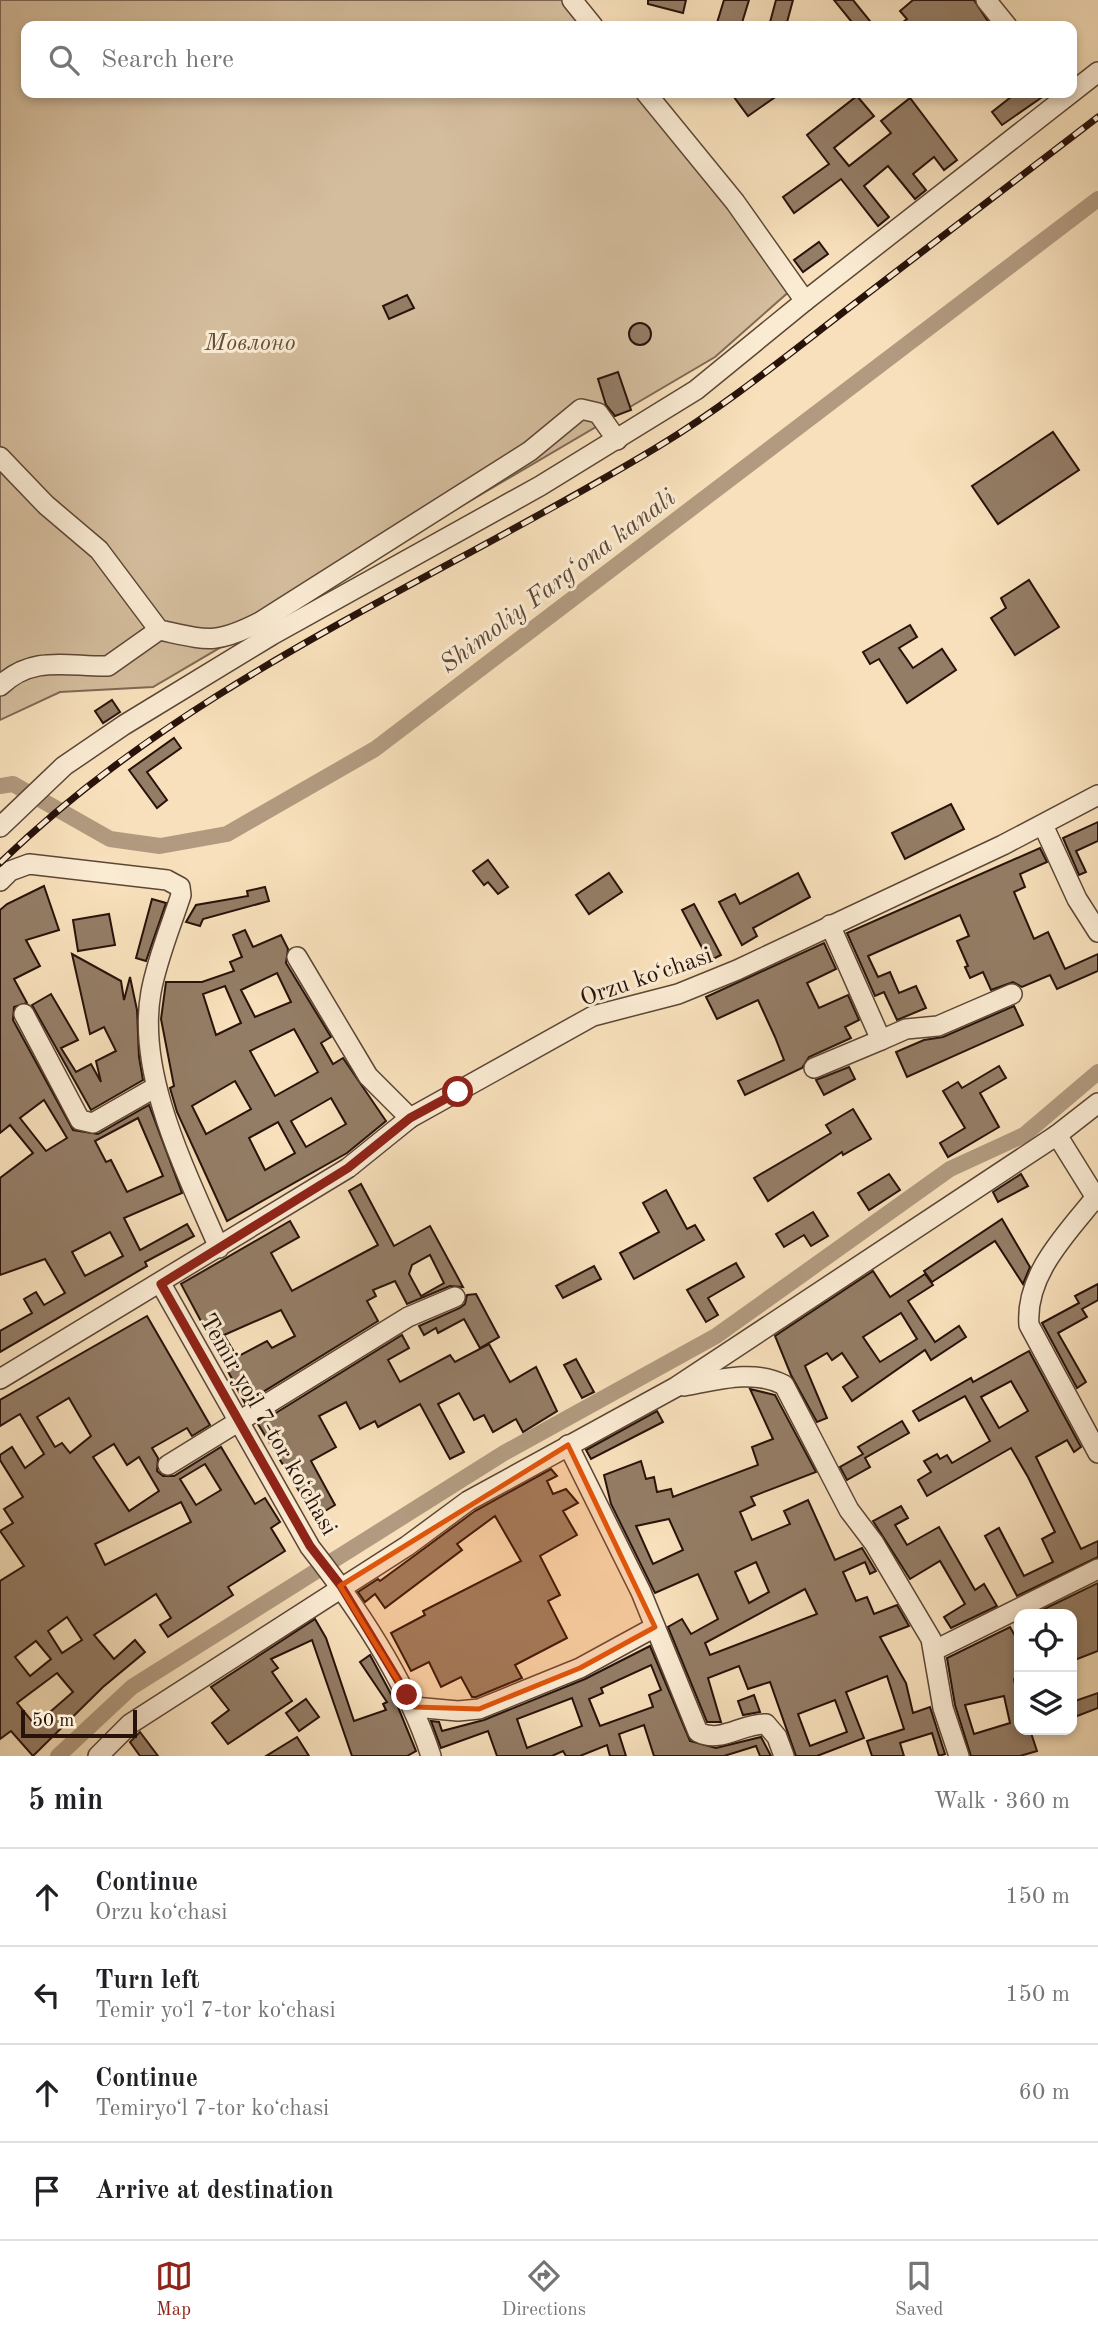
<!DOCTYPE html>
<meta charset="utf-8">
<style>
body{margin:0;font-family:"Old Standard TT",serif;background:#f6f6f6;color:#202124}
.controls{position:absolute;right:21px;bottom:21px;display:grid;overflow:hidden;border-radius:14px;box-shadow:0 4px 10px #0003}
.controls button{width:63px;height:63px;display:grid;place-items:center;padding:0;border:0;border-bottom:2px solid #e0e0e0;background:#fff;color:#202124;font:35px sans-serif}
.scale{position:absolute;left:21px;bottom:18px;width:116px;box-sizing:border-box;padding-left:7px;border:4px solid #28120a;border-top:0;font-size:19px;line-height:24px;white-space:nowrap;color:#28120a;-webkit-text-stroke:5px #faebd3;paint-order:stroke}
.stop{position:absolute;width:21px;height:21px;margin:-16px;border:5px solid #8f2418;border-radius:50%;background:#fff}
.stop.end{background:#8f2418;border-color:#fff;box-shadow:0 2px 7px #0008}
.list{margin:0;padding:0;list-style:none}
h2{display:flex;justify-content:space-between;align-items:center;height:91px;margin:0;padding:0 28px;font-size:30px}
h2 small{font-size:23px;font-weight:400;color:#757577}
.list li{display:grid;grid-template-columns:46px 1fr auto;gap:21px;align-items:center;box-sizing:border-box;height:98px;padding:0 28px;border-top:2px solid #e0e0e0}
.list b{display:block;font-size:26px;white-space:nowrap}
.list p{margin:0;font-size:23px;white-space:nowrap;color:#757577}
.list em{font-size:23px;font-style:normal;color:#757577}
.icon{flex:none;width:38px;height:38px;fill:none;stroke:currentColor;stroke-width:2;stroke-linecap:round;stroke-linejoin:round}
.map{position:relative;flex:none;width:1098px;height:1756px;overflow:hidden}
.search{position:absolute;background:#fff;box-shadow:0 4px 10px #0003;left:21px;right:21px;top:21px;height:77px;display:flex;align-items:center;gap:18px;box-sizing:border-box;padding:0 24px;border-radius:14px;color:#757577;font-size:26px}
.sheet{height:483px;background:#fff}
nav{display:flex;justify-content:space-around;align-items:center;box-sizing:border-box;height:98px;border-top:2px solid #e0e0e0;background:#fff;font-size:19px;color:#757577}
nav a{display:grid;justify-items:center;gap:4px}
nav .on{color:#8f2418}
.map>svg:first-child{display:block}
</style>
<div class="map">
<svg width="1098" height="1756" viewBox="0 0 1098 1756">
<rect width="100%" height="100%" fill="#f7e0bb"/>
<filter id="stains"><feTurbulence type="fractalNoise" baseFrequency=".00286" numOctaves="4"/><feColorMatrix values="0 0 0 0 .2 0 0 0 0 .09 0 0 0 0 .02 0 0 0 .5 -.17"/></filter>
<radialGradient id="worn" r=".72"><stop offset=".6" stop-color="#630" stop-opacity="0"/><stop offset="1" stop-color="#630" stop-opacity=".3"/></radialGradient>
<path fill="#d4bd9d" stroke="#7e6854" stroke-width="2" d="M0 0H582L601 26H26V93H649L792 289 715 357 153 687 60 692 0 720Z"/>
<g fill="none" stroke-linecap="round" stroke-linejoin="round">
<g stroke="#b19a7f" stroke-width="16">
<path d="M0 786 13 784 110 839 160 846 227 834 375 749 1098 199"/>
<path d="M58 1756 132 1687 504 1453 716 1336 950 1169 1024 1135 1098 1072"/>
</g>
</g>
<g fill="#947d66" stroke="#28120a" stroke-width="2" fill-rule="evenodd">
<path d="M648 0H686L683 13 648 4Z"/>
<path d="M724 0H749L741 26H716Z"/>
<path d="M776 0H793L786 26H769Z"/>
<path d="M834 0H853L874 26H855Z"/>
<path d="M913 0H974L991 26H898L907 19 900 11Z"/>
<path d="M731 93H781L748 116Z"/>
<path d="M1016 93H1048L1002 125 992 112Z"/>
<path d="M857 96 874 116 834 148 849 166 891 133 881 121 910 98 957 160 944 170 934 157 913 174 926 190 915 199 888 166 864 186 889 217 878 226 841 179 794 213 783 197 829 164 807 135Z"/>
<path d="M819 242 828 254 803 272 794 260Z"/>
<path d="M407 295 414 308 389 319 383 306Z"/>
<circle cx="640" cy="334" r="11"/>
<path d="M618 372 631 410 615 416 606 405 598 379Z"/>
<path d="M1053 432 1079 470 998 524 972 486Z"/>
<path d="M1029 580 1059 627 1015 655 991 618 1006 608 1001 598Z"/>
<path d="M910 625 917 637 899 648 913 668 942 649 956 670 907 703 879 659 870 664 863 652Z"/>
<path d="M112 700 120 712 103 723 95 711Z"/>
<path d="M174 738 181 748 147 772 167 800 157 808 129 770Z"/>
<path d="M951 804 964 829 905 859 892 833Z"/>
<path d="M1098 822V841L1076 851 1086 872 1079 875 1063 838Z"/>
<path d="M1040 848 1047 862 1020 874 1025 887 1014 892 1034 939 1048 932 1065 969 1098 954V971L1057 989 1050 975 1022 987 1013 982 991 990 983 972 970 978 965 967 968 966 957 941 969 936 960 915 868 956 878 977 890 972 899 993 916 986 926 1008 897 1020 884 992 875 996 847 933Z"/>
<path d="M488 860 508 887 498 894 488 882 484 885 473 871Z"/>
<path d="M609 873 622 892 589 914 576 895Z"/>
<path d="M798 873 810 897 753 928 757 936 742 945 719 902 735 894 740 904Z"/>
<path d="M44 886 59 930 26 940 40 966 14 979 27 1003 14 1007 13 1020 73 1130 98 1134 149 1105 182 1193 124 1218 140 1250 187 1224 194 1236 145 1262 147 1266 0 1352V1331L32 1313 24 1299 36 1292 44 1305 65 1293 45 1259 0 1275V1178L33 1153 10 1125 0 1133V910L7 904ZM44 1100 67 1138 46 1151 20 1118ZM138 1118 163 1176 127 1192 111 1160 106 1162 95 1141ZM110 1232 123 1256 85 1276 72 1252Z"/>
<path d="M265 887 269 901 203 919 200 926 186 922 196 905 248 896 247 891Z"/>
<path d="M152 899 166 903 146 961 136 958Z"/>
<path d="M694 904 721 955 709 961 682 910Z"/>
<path d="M109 914 115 945 78 951 73 920Z"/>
<path d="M245 930 253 947 281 935 288 949 286 963 331 1037 321 1043 333 1064 343 1058 386 1121 347 1153 227 1221 177 1112 170 1088 174 1086 161 1019 166 982H202L234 971 230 962 242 957 233 935ZM277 973 291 1002 255 1017 241 990ZM225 986 241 1023 216 1035 203 994ZM294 1029 318 1072 275 1096 250 1051ZM235 1081 251 1109 206 1134 192 1106ZM331 1098 346 1124 306 1147 291 1121ZM278 1122 295 1153 265 1170 249 1138Z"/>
<path d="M824 943 836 969 807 983 819 1008 848 995 859 1020 845 1027 851 1038 809 1057 802 1068 745 1095 738 1081 784 1060 775 1037 758 1000 717 1019 706 997Z"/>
<path d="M72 954 121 981 124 1000 130 977 137 1010 139 1057 143 1080 91 1110 32 1005 51 994 78 1040 61 1048 76 1072 91 1064 101 1082 96 1061 116 1051 104 1027 90 1034Z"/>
<path d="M1014 1006 1023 1025 907 1077 896 1052 924 1040 943 1037Z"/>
<path d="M999 1066 1006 1078 980 1093 999 1127 948 1157 940 1143 965 1128 943 1091 958 1082 962 1088Z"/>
<path d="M849 1067 855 1079 824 1095 816 1080Z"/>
<path d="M853 1109 871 1139 843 1155 842 1152 768 1201 754 1178 831 1133 826 1125Z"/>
<path d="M889 1174 900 1190 869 1210 858 1193Z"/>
<path d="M1021 1174 1028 1186 998 1202 993 1192Z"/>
<path d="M361 1184 394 1246 430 1226 463 1287 450 1286 407 1304 395 1281 373 1290 376 1296 367 1301 378 1321 245 1403 181 1284 290 1221 299 1237 271 1253 292 1291 378 1245 349 1191ZM430 1255 444 1283 421 1296 409 1274 412 1265ZM281 1310 295 1336 272 1348 267 1341 237 1357 224 1335Z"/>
<path d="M666 1190 687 1229 695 1225 704 1240 634 1279 620 1253 659 1232 643 1203Z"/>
<path d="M813 1212 828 1236 811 1246 804 1235 784 1247 776 1234Z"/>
<path d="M1002 1219 1030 1267 1023 1284 995 1241 932 1282 924 1271Z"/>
<path d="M736 1263 744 1277 708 1298 718 1315 706 1322 687 1290Z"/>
<path d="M594 1266 601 1279 563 1298 556 1286Z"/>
<path d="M873 1271 890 1297 925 1274 933 1285 908 1301 935 1342 959 1326 966 1337 931 1360 925 1350 852 1401 843 1387 858 1377 842 1353 832 1360 827 1353 805 1366 827 1418 817 1422 791 1375 775 1336ZM901 1313 917 1339 880 1362 863 1337Z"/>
<path d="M1098 1284V1300L1082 1309 1087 1317 1058 1333 1086 1382 1077 1388 1042 1323 1079 1303 1075 1296Z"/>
<path d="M476 1294 499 1337 480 1348 464 1319 438 1333 436 1328 424 1335 419 1326 460 1308 465 1304 467 1295Z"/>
<path d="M147 1316 210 1425 192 1436 187 1428 152 1448 158 1458 157 1471 163 1476H174L221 1447 255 1504 265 1498 280 1522 271 1528 285 1551 228 1587 233 1595 168 1637 160 1625 171 1618 156 1594 94 1635 114 1659 135 1640 145 1652 103 1687 33 1756 11 1731 0 1739V1581L24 1566 0 1531 13 1523 4 1509 23 1497 0 1460V1455L12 1447 25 1468 44 1454 20 1414 0 1426V1400ZM69 1398 91 1436 70 1453 62 1443 55 1447 37 1417ZM114 1444 127 1465 139 1457 159 1491 129 1511 93 1457ZM205 1464 221 1490 196 1505 180 1479ZM181 1502 191 1522 105 1565 95 1544ZM67 1617 82 1640 62 1653 48 1631ZM36 1641 51 1659 30 1676 15 1657ZM57 1673 73 1692 35 1725 17 1703Z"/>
<path d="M402 1335 409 1348 388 1360 400 1382 450 1355 455 1362 489 1344 510 1382 536 1367 557 1411 523 1432 516 1419 493 1432 484 1415 474 1420 459 1393 438 1404 464 1452 450 1459 420 1404 378 1427 375 1421 360 1429 346 1402 319 1416 336 1447 311 1461 335 1505 315 1517 258 1424Z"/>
<path d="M1029 1351 1081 1447 1074 1452 1067 1440 1036 1457 1081 1549 1098 1541V1557L1017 1596 985 1536 999 1528 1024 1576 1053 1562 1042 1539 1055 1532 1028 1477 1011 1448 927 1496 918 1480 931 1472 924 1461 937 1454 940 1459 947 1455 952 1463 990 1441 965 1396 919 1421 913 1411 971 1378 973 1382ZM1011 1381 1028 1411 999 1428 981 1397Z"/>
<path d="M576 1359 594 1392 582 1398 564 1365Z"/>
<path d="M750 1389 775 1395 816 1472 751 1497 755 1505 740 1512 752 1540 790 1524 784 1511 808 1500 835 1560 862 1548 876 1571 870 1574 865 1562 843 1572 856 1601 867 1597 874 1614 897 1605 909 1626 880 1637 906 1683 913 1713 930 1707 945 1754 939 1756 932 1733 900 1743 904 1756H872L867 1741 904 1729 887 1676 846 1692 864 1738 817 1756H796L770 1682 748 1689 739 1666 708 1678 721 1722H707L668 1627 682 1619 691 1634 718 1619 698 1574 655 1593 611 1504 604 1475 641 1461 646 1479 654 1477 657 1492 671 1489 673 1497 758 1465 752 1447 773 1439ZM669 1519 683 1550 653 1564 636 1526ZM756 1562 769 1592 749 1603 735 1572ZM805 1589 817 1614 710 1655 705 1643ZM835 1700 847 1732 810 1746 798 1714Z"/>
<path d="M657 1411 663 1422 591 1459 586 1450Z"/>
<path d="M902 1421 909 1433 865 1458 870 1467 847 1480 840 1467 863 1454 858 1447Z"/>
<path d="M551 1469 557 1476 547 1481 553 1494 566 1489 578 1503 563 1511 577 1535 540 1556 560 1595 548 1601 567 1638 515 1665 522 1678 476 1697H472L461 1677 441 1687 429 1662 411 1671 391 1633 425 1615 423 1611 521 1561 495 1516 457 1544 462 1550 385 1608 375 1594 365 1602 358 1592 378 1579 380 1581 475 1511Z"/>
<path d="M901 1506 908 1518 895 1525 907 1545 939 1527 975 1590 984 1584 997 1606 951 1628 944 1617 965 1604 940 1561 910 1579 873 1521Z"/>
<path d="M1098 1583V1651L1072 1661V1614H1060L1058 1610 1034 1614Z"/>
<path d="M315 1619 326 1638 354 1721 386 1710 383 1704 387 1702 360 1662 370 1655 398 1707 416 1751 407 1756H352L312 1640 271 1659 278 1668 272 1672 292 1701 228 1744 212 1723 229 1710 211 1687Z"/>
<path d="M1010 1627 1019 1643V1677L1014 1679 1019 1705V1730H1030L1037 1751 1020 1756H971L955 1705 947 1658ZM1004 1696 1010 1723 974 1734 965 1705Z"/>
<path d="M650 1646 690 1741 716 1748 761 1737 771 1756H760L756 1746 724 1756H654L644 1725 619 1734 626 1756H610L607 1745 580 1756H566L563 1751 552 1756H497L488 1731 441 1748 431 1721 439 1722 442 1731 484 1720 585 1679ZM651 1665 661 1690 649 1695 653 1707 600 1726 589 1699 603 1693 601 1688ZM572 1698 582 1726 527 1748 517 1719Z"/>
<path d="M1098 1693V1708L1072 1718V1702Z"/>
<path d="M754 1695 760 1712 743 1715 738 1701Z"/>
<path d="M306 1699 319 1717 299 1731 286 1713Z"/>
<path d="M140 1732 158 1756H140L130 1742Z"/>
<path d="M297 1737 309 1756H266Z"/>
</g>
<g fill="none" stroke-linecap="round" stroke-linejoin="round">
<g stroke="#5c4636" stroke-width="22">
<g id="minor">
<path d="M572 0 593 26"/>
<path d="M986 0 1007 26"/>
<path d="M646 93 735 202 805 301"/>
<path d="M0 457 46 505 99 550 159 630C207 640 215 645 260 622L530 451 581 409 598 413 617 440"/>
<path d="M0 686C33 654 69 667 108 666L159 630"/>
<path d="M1043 825 1077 899 1098 932"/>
<path d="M0 827 64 766 124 725 272 635 540 486 696 390 805 301 1098 72"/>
<path d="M0 881 10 871 29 864 167 880 180 887 181 895C171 926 157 959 151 992 136 1075 187 1173 219 1248"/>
<path d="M830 925 881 1040 906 1029 938 1026 1012 994"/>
<path d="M297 957 368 1076 410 1118"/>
<path d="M24 1014 80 1120 93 1123 156 1087"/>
<path d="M814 1068 881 1040"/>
<path d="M1057 1135 1098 1201"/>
<path d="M1096 1197C1066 1234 1025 1275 1029 1325L1098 1453"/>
<path d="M161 1284 310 1547C357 1607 408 1684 431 1756"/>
<path d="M0 1379 348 1168 410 1118 593 1016 678 994 737 970 1003 845 1098 795"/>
<path d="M684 1386C717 1380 754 1369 784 1385L849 1510 874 1543 931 1639 943 1708 959 1756"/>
<path d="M568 1445 641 1592 698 1732C721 1744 742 1723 766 1724L777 1737 784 1756"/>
<path d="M168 1465 408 1317 455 1297"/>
<path d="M935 1650 1098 1569"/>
<path d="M414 1707 458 1711 479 1709 580 1668 655 1627"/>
<path d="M98 1756 130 1724 407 1546 468 1501 676 1387 1057 1135 1098 1103"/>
</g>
</g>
<use href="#minor" stroke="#faebd3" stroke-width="19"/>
<g stroke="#28120a" stroke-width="7">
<path id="rail" d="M0 863C189 679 437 581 659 446 728 404 790 353 854 304 935 242 1017 179 1098 117"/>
</g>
<use href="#rail" stroke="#faebd3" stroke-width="4.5" stroke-dasharray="13" stroke-linecap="butt"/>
</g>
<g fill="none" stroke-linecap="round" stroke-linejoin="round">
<path stroke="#8f2418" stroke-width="9" d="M407 1695 341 1586 310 1546 161 1284 348 1168 410 1118 458 1092"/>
</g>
<path fill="#de550c" fill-opacity="0.2" stroke="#de550c" stroke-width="5" stroke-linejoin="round" d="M568 1445 655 1627 580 1668 479 1709 414 1707 340 1586Z"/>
<g text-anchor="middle" stroke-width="6" stroke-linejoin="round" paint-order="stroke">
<g font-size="24" font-style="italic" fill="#644e3d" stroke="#faebd3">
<text x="250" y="350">Мовлоно</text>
</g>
<g font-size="24" fill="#28120a" stroke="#faebd3">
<text transform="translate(646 976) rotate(-19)" y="8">Orzu koʻchasi</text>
<text transform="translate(269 1424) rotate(60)" y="8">Temir yoʻl 7-tor koʻchasi</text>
</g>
<g font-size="26" font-style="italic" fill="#5f4839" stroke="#faebd3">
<text transform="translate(557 580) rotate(-37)" y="9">Shimoliy Fargʻona kanali</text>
</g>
</g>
<rect width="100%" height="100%" filter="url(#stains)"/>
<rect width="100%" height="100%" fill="url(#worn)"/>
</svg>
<div class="controls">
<button><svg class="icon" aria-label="locate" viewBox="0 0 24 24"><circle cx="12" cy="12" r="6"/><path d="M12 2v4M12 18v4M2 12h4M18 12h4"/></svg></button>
<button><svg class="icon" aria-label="layers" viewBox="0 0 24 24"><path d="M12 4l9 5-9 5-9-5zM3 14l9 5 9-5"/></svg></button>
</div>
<div class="scale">50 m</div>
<div class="stop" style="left:458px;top:1092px"></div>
<div class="stop end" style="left:407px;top:1695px"></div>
<div class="search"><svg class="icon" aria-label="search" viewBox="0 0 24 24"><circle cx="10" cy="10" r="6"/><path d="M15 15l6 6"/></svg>Search here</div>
</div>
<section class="sheet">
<h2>5 min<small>Walk · 360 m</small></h2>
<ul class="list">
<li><svg class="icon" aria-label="ahead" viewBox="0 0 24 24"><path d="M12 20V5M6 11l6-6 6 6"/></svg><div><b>Continue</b><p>Orzu koʻchasi</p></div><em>150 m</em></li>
<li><svg class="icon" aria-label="left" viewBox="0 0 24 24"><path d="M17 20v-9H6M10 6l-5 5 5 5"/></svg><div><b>Turn left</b><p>Temir yoʻl 7-tor koʻchasi</p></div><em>150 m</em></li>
<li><svg class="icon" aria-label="ahead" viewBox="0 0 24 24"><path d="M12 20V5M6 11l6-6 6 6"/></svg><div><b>Continue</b><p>Temiryoʻl 7-tor koʻchasi</p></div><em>60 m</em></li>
<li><svg class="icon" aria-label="arrive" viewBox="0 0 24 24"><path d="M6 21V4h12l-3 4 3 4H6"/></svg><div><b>Arrive at destination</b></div></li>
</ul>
</section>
<nav>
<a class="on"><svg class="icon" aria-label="map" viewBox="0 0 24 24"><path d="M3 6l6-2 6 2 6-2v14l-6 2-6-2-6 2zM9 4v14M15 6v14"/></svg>Map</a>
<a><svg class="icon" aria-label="directions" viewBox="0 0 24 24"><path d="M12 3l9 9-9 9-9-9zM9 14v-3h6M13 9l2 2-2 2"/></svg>Directions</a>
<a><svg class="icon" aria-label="saved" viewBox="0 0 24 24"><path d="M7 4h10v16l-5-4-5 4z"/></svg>Saved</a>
</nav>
